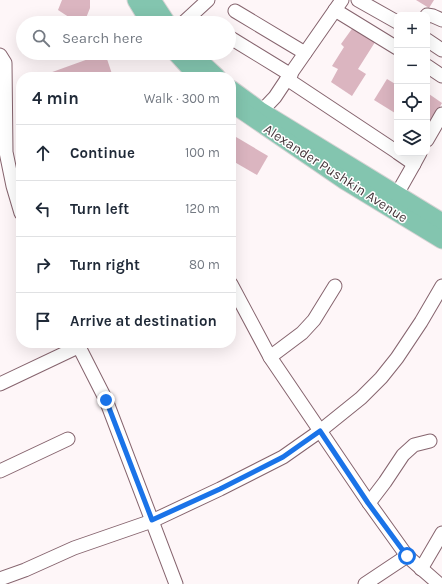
<!DOCTYPE html>
<meta charset="utf-8">
<style>
body{margin:0;font-family:Karla,sans-serif;background:#f2f2f3;color:#1f2937}
.controls{position:absolute;right:12px;top:12px;display:grid;overflow:hidden;border-radius:8px;box-shadow:0 4px 16px #0002}
.controls button{width:36px;height:36px;display:grid;place-items:center;padding:0;border:0;border-bottom:1px solid #e0e1e3;background:#fff;color:#1f2937;font:20px sans-serif}
.stop{position:absolute;width:12px;height:12px;margin:-9px;border:3px solid #1a73e8;border-radius:50%;background:#fff}
.stop.end{background:#1a73e8;border-color:#fff;box-shadow:0 1px 4px #0008}
.list{margin:0;padding:0;list-style:none}
h2{display:flex;justify-content:space-between;align-items:center;height:52px;margin:0;padding:0 16px;font-size:17px}
h2 small{font-size:13px;font-weight:400;color:#747a83}
.list li{display:grid;grid-template-columns:26px 1fr auto;gap:12px;align-items:center;box-sizing:border-box;height:56px;padding:0 16px;border-top:1px solid #e0e1e3}
.list b{display:block;font-size:15px;white-space:nowrap}
.list em{font-size:13px;font-style:normal;color:#747a83}
.icon{flex:none;width:22px;height:22px;fill:none;stroke:currentColor;stroke-width:2;stroke-linecap:round;stroke-linejoin:round}
.map{position:relative;flex:none;width:442px;height:584px;overflow:hidden}
.search{position:absolute;background:#fff;box-shadow:0 4px 16px #0002;left:16px;top:16px;width:220px;height:44px;display:flex;align-items:center;gap:10px;box-sizing:border-box;padding:0 14px;border-radius:22px;color:#747a83;font-size:15px}
.panel{position:absolute;background:#fff;box-shadow:0 4px 16px #0002;left:16px;top:72px;width:220px;height:276px;border-radius:16px}
.map>svg:first-child{display:block}
</style>
<div class="map">
<svg width="442" height="584" viewBox="0 0 442 584">
<rect width="100%" height="100%" fill="#fef6f8"/>
<g fill="#dbb5c0">
<path d="M62 0H90V8L84 23H78L58 10Z"/>
<path d="M416 0H434L429 8Z"/>
<path d="M354 26 377 39 358 69 366 74 352 96 331 82 338 69 332 66 344 47 341 44Z"/>
<path d="M105 53 113 77H45L44 75Z"/>
<path d="M387 79 397 85V111L395 113 374 100Z"/>
<path d="M427 90 430 92 429 94 442 103 429 125 427 123Z"/>
<path d="M21 105V116L17 106Z"/>
<path d="M231 134 268 156 257 175 231 160Z"/>
</g>
<g fill="none" stroke-linecap="round" stroke-linejoin="round">
<g stroke="#86646e" stroke-width="15">
<g id="minor">
<path d="M342 0 287 79 397 152"/>
<path d="M358 0 397 22"/>
<path d="M335 10 397 48"/>
<path d="M235 11 305 53"/>
<path d="M427 15 433 16 442 20"/>
<path d="M183 23 208 0"/>
<path d="M229 37 291 75"/>
<path d="M427 40 442 50"/>
<path d="M0 55 5 63 6 152 13 186 21 213"/>
<path d="M427 66 442 76"/>
<path d="M255 118 275 97 287 79"/>
<path d="M427 140 442 114"/>
<path d="M398 153 414 164 420 153"/>
<path d="M397 194 414 164"/>
<path d="M231 284 270 357 369 503 407 556"/>
<path d="M77 343 106 400 176 584"/>
<path d="M270 357 302 333 314 320 335 286"/>
<path d="M0 384 78 347"/>
<path d="M0 471 68 439"/>
<path d="M369 503 385 482 403 455 414 445 430 441"/>
<path d="M421 569 442 533"/>
<path d="M0 579 25 570 74 548 152 521 220 489 283 457 320 431 361 398 381 378 397 358 421 322 442 286"/>
<path d="M365 584 407 556 439 584"/>
</g>
</g>
<g stroke="#d7d3d4" stroke-width="19">
<g id="major">
<path d="M136 0 150 23"/>
<path d="M152 0 167 23"/>
<path d="M176 53 198 77"/>
<path d="M191 53 217 77"/>
<path d="M231 89 261 111 442 222"/>
<path d="M231 103 345 181 442 240"/>
</g>
</g>
<use href="#minor" stroke="#fff" stroke-width="13"/>
<use href="#major" stroke="#83c5af" stroke-width="17"/>
</g>
<g fill="none" stroke-linecap="round" stroke-linejoin="round">
<path stroke="#1a73e8" stroke-width="5" d="M106 400 152 520 220 489 283 457 320 431 368 503 407 556"/>
</g>
<g text-anchor="middle" stroke-width="3" stroke-linejoin="round" paint-order="stroke">
<g font-size="14" fill="#47383c" stroke="#fff">
<text transform="translate(336 173) rotate(33)" y="5">Alexander Pushkin Avenue</text>
</g>
</g>
</svg>
<div class="controls">
<button>+</button>
<button>−</button>
<button><svg class="icon" aria-label="locate" viewBox="0 0 24 24"><circle cx="12" cy="12" r="6"/><path d="M12 2v4M12 18v4M2 12h4M18 12h4"/></svg></button>
<button><svg class="icon" aria-label="layers" viewBox="0 0 24 24"><path d="M12 4l9 5-9 5-9-5zM3 14l9 5 9-5"/></svg></button>
</div>
<div class="stop" style="left:407px;top:556px"></div>
<div class="stop end" style="left:106px;top:400px"></div>
<div class="search"><svg class="icon" aria-label="search" viewBox="0 0 24 24"><circle cx="10" cy="10" r="6"/><path d="M15 15l6 6"/></svg>Search here</div>
<section class="panel">
<h2>4 min<small>Walk · 300 m</small></h2>
<ul class="list">
<li><svg class="icon" aria-label="ahead" viewBox="0 0 24 24"><path d="M12 20V5M6 11l6-6 6 6"/></svg><div><b>Continue</b></div><em>100 m</em></li>
<li><svg class="icon" aria-label="left" viewBox="0 0 24 24"><path d="M17 20v-9H6M10 6l-5 5 5 5"/></svg><div><b>Turn left</b></div><em>120 m</em></li>
<li><svg class="icon" aria-label="right" viewBox="0 0 24 24"><path d="M7 20v-9h11M14 6l5 5-5 5"/></svg><div><b>Turn right</b></div><em>80 m</em></li>
<li><svg class="icon" aria-label="arrive" viewBox="0 0 24 24"><path d="M6 21V4h12l-3 4 3 4H6"/></svg><div><b>Arrive at destination</b></div></li>
</ul>
</section>
</div>
